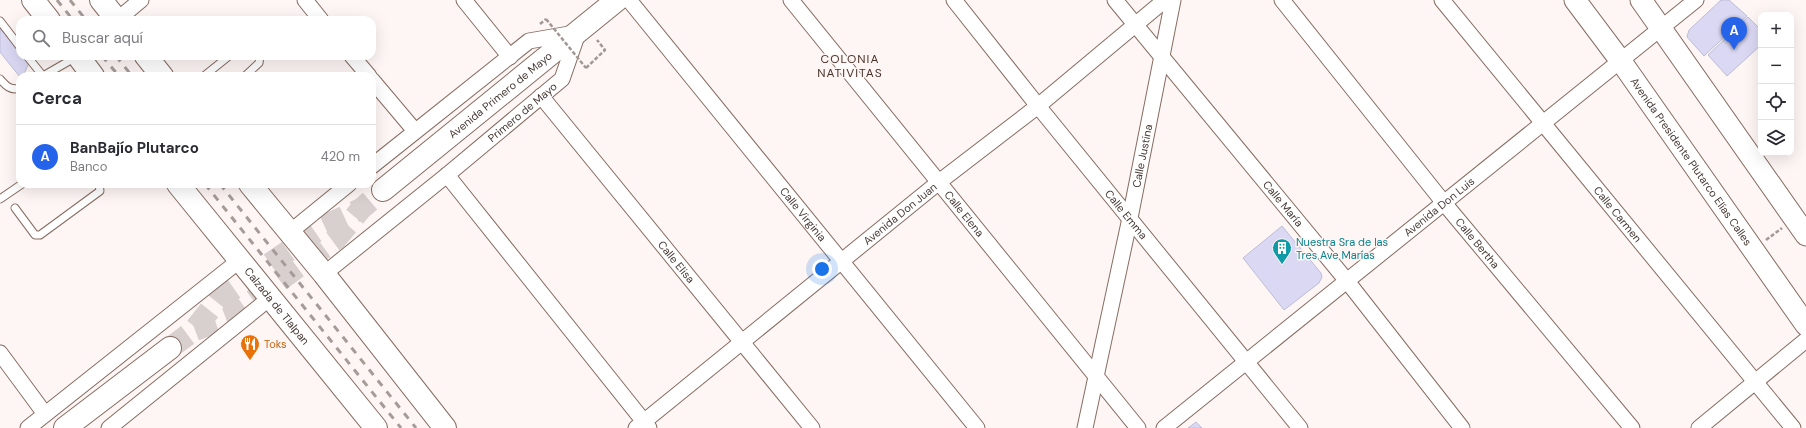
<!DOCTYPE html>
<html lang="es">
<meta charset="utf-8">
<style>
body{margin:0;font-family:"DM Sans",sans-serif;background:#f2f2f3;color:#2b2b33}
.controls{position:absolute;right:12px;top:12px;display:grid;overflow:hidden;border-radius:8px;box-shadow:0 4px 16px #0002}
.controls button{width:36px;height:36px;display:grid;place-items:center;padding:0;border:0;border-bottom:1px solid #e1e1e2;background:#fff;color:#2b2b33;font:20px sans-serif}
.you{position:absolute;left:822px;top:269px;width:14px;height:14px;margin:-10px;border:3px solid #fff;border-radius:50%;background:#1a73e8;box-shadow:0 0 0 6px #1a73e833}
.badge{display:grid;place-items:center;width:26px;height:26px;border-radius:50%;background:#2563eb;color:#fff;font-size:13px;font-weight:700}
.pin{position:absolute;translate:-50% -33px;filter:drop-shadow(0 1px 2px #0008)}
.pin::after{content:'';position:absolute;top:21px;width:14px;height:12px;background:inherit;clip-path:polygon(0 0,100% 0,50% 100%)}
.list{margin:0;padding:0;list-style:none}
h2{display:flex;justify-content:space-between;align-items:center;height:52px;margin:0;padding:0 16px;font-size:17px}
h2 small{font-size:13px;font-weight:400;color:#7c7c81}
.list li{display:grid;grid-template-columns:26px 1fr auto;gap:12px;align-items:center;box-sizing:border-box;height:64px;padding:0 16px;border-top:1px solid #e1e1e2}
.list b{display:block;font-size:15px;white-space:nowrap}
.list p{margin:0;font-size:13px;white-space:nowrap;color:#7c7c81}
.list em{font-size:13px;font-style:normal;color:#7c7c81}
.icon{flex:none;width:22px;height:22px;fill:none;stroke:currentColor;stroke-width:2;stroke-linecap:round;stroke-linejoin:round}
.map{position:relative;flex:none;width:1806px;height:428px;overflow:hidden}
.search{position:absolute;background:#fff;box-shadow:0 4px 16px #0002;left:16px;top:16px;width:360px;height:44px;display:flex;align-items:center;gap:10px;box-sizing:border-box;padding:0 14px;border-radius:12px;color:#7c7c81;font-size:15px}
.panel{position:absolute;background:#fff;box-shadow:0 4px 16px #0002;left:16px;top:72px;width:360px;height:116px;border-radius:12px}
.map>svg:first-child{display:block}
</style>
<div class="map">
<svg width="1806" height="428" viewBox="0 0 1806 428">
<rect width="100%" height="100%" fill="#fdf6f4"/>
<g fill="#dad8f3" stroke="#bebcd7">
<path d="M1721 0H1729L1747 16 1704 56 1687 37 1689 30Z"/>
<path d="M1748 17 1761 30V45L1727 76 1708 55Z"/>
<path d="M0 28 20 52V56H23L29 63 23 76 20 77 0 52Z"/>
<path d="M1282 226 1321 273 1322 277 1319 283 1284 310 1243 258Z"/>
<path d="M1196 422 1202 428H1188Z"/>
</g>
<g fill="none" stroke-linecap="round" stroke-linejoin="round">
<g stroke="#d8d0ce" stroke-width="22" stroke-dasharray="22 11" stroke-linecap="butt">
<path d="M195 330 230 317 336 239 361 209 383 190"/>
<path d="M170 348 193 331 218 300 324 226 361 209"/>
</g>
<g stroke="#876c62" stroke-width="9">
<g id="lane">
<path d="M0 21 20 47"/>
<path d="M27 56 43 76 76 57"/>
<path d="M204 76 229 56"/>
<path d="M245 76 259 63 260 56"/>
<path d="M0 79C6 86 11 91 20 88"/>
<path d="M0 199 22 184"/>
<path d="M15 208 35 235H40L100 191 99 184"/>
</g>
</g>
<g stroke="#876c62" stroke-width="17">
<g id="street">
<path d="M305 0 321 20"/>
<path d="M464 0 510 57"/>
<path id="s1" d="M629 0 977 428"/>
<path id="s2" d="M791 0 1138 428"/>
<path id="s3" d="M954 0 1038 106 1300 428"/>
<path id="s4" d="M1115 0 1347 281 1462 428"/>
<path id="s5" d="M1282 0 1444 203 1632 428"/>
<path id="s6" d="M1442 0 1793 428"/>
<path d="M117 20 141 0"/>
<path d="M352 56 369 76"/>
<path d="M372 80 415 131"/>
<path id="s7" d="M541 96 812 428"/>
<path d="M372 166 529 41 575 33"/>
<path d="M447 175 649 428"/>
<path d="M290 232 349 184"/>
<path id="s8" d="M324 274 447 175 562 79 578 33"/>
<path d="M0 353 45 414"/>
<path d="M28 428 240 260"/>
<path d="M109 428 270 298"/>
<path id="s9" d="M636 428 939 182 1038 106 1165 0"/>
<path id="s10" d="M1085 428 1130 218 1173 0"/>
<path id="s11" d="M1164 428 1696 0"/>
<path d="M1699 428 1806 340"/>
</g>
</g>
<g stroke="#876c62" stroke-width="23">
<g id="secondary">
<path id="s12" d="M1575 0 1620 60 1806 325"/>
<path d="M1641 0 1806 235"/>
</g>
</g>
<g stroke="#876c62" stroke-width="24">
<g id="primary">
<path id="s13" d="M383 190 617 0"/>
<path d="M65 428 170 348"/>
</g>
</g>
<g stroke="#876c62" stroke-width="24">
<g id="highway">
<path d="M33 0 49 20"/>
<path d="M101 0 117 20"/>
<path d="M78 56 93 76"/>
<path d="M146 56 162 76"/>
<path id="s14" d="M178 184 376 428"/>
<path d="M250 184 324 274 445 428"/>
</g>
</g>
<g stroke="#a29895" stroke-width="2.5" stroke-dasharray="4 2" stroke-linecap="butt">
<path d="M540 24 546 19"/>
<path d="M586 68 605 50 597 40"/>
<path d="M1766 240 1782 228"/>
</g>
<use href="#lane" stroke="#fff" stroke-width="7"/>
<use href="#street" stroke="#fff" stroke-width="15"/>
<use href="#secondary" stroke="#fff" stroke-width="21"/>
<use href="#primary" stroke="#fff" stroke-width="22"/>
<use href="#highway" stroke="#fff" stroke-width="22"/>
<g stroke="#a59c98" stroke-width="3" stroke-dasharray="7 7" stroke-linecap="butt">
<path d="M57 0 73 20"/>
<path d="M70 0 86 20"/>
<path d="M102 56 119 76"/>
<path d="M116 56 132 76"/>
<path d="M205 184 401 428"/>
<path d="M220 184 416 428"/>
</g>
<path stroke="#a29895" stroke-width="2.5" stroke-dasharray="4 2" stroke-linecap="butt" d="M546 19 586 68"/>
</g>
<defs>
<g id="building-pin" transform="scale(1)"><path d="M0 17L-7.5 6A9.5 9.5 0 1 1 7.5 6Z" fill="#0f9aa8" stroke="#fdf6f4"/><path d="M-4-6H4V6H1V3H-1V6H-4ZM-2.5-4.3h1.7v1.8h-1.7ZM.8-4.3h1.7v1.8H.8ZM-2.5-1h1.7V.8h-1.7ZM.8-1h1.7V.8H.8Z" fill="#fff"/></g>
<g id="restaurant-pin" transform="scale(1)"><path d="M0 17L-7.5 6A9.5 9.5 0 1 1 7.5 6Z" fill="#e8710a" stroke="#fdf6f4"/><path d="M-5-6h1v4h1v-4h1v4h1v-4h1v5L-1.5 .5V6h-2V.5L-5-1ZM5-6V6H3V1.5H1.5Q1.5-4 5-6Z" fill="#fff"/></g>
</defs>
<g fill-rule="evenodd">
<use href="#building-pin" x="1282" y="248"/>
<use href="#restaurant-pin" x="250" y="344"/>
</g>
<g text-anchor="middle" stroke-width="3" stroke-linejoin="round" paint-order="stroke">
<g font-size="11" fill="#463a35" stroke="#fdf6f4">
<text dy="4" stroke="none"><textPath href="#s13" startOffset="151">Avenida Primero de Mayo</textPath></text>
<text dy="4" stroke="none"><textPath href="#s8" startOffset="256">Primero de Mayo</textPath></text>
<text dy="4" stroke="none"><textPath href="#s10" startOffset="278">Calle Justina</textPath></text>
<text dy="4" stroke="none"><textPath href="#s12" startOffset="199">Avenida Presidente Plutarco Elías Calles</textPath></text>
<text dy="4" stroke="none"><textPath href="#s4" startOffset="264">Calle María</textPath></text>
<text dy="4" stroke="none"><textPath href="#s11" startOffset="353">Avenida Don Luis</textPath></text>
<text dy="4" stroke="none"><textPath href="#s9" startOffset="340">Avenida Don Juan</textPath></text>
<text dy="4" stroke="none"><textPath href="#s1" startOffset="276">Calle Virginia</textPath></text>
<text dy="4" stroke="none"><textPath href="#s2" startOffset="275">Calle Elena</textPath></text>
<text dy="4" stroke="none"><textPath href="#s3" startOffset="275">Calle Emma</textPath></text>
<text dy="4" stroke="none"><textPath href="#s6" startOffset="277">Calle Carmen</textPath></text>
<text dy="4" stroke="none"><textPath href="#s5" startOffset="312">Calle Bertha</textPath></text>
<text dy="4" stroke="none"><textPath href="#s7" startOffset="214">Calle Elisa</textPath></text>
<text dy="4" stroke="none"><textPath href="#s14" startOffset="157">Calzada de Tlalpan</textPath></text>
</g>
<g font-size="11" fill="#0d838f" stroke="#fdf6f4" text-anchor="start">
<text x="1296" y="246">Nuestra Sra de las<tspan x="1296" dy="13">Tres Ave Marías</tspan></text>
</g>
<g font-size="11" fill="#c56008" stroke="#fdf6f4" text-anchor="start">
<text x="264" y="348">Toks</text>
</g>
<g font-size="12" letter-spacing="1" fill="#4a3229" stroke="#fdf6f4">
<text x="850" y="63">COLONIA<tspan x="850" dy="14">NATIVITAS</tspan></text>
</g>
</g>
</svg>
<div class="controls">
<button>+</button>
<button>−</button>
<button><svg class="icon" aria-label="locate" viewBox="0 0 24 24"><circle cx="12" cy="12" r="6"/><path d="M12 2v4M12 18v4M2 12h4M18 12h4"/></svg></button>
<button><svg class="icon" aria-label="layers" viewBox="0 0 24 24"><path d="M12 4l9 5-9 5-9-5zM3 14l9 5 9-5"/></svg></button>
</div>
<div class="you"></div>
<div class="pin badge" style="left:1734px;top:50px">A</div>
<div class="search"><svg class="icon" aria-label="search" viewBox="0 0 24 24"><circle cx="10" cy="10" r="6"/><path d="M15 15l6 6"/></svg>Buscar aquí</div>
<section class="panel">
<h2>Cerca<small></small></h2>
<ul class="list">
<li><span class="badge">A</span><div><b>BanBajío Plutarco</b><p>Banco</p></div><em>420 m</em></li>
</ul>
</section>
</div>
